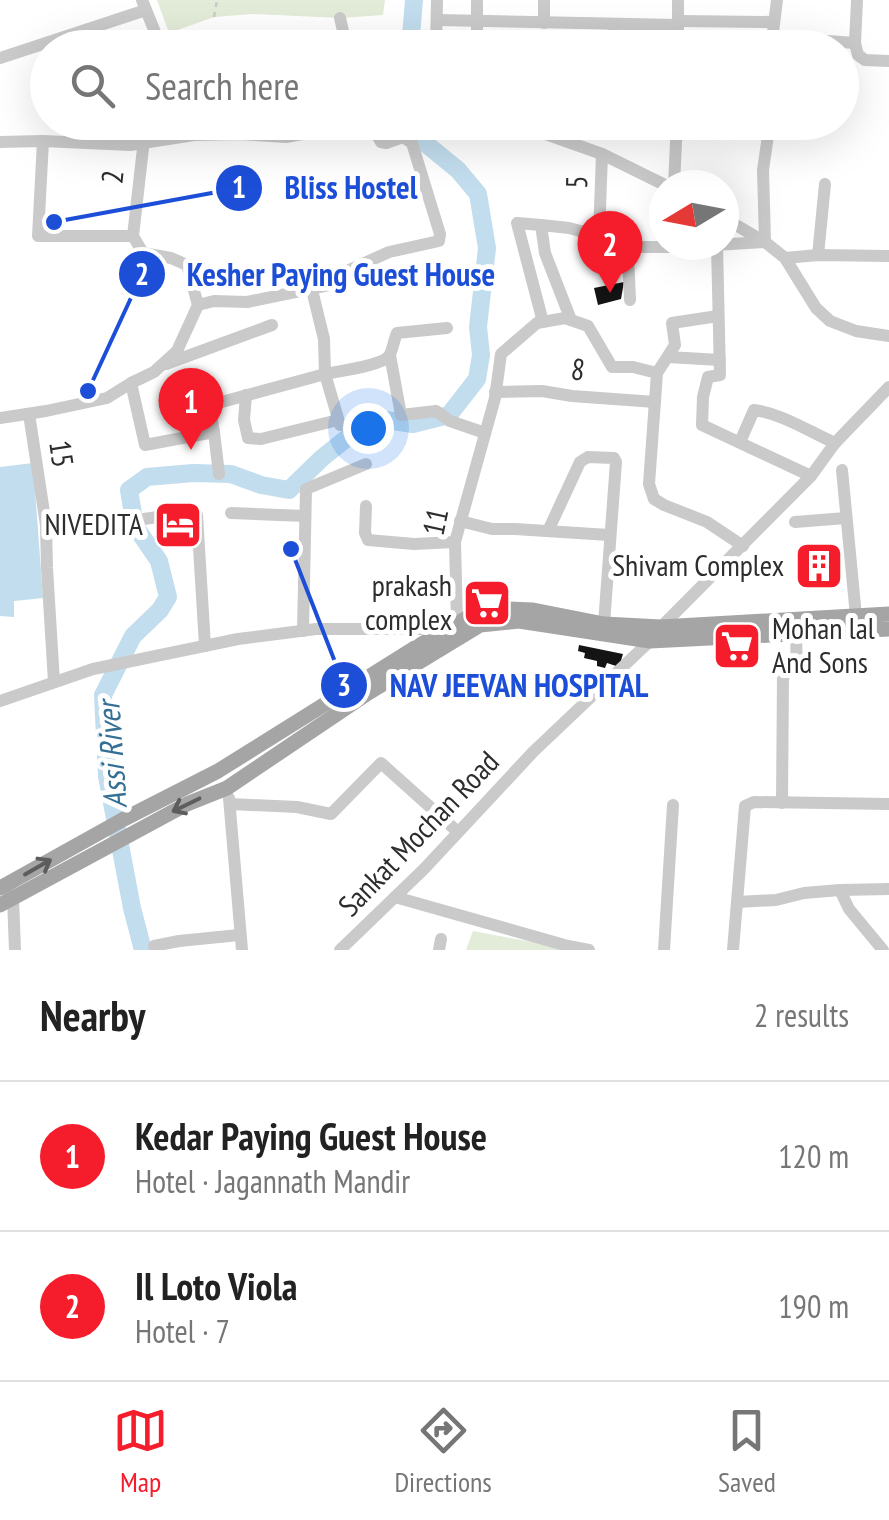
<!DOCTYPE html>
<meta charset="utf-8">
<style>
body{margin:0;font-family:"PT Sans Narrow",sans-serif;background:#f6f6f6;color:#222}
.compass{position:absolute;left:649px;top:170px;width:90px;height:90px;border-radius:50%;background:#fff;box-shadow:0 10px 40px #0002;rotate:260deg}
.you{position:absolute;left:368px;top:428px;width:35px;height:35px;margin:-25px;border:8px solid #fff;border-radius:50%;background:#1a73e8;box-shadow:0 0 0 15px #1a73e833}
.badge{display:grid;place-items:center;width:65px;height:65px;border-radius:50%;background:#f51d2b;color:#fff;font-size:32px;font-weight:700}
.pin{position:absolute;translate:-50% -82px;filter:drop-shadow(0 2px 5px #0008)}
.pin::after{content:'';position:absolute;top:52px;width:35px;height:30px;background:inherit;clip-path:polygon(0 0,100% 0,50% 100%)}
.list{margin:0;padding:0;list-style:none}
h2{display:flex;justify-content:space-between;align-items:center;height:130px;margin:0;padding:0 40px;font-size:42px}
h2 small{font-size:32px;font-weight:400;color:#767676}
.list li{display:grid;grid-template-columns:65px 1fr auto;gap:30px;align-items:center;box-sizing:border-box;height:150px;padding:0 40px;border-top:2px solid #e0e0e0}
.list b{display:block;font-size:38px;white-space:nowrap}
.list p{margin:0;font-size:32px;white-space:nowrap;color:#767676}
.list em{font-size:32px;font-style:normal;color:#767676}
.icon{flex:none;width:55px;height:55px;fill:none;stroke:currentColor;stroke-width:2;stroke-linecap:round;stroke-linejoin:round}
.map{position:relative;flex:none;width:889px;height:950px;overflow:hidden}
.search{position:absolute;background:#fff;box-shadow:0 10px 40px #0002;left:30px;right:30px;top:30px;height:110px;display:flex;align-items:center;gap:25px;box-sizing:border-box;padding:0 35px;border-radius:55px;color:#767676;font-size:38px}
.sheet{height:430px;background:#fff}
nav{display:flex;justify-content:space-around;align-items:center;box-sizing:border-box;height:140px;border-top:2px solid #e0e0e0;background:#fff;font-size:28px;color:#767676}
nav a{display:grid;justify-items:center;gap:5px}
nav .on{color:#f51d2b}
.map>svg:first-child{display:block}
</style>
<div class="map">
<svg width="889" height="950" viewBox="0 0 889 950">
<rect width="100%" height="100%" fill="#fff"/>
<g fill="#e3ecd8">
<path d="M157 0H385L383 15 340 18 252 14 214 17 169 33Z"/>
<path d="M473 931 574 950H466Z"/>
</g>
<path fill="#c2ddee" d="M33 463 43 598 14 601V617L0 616V467Z"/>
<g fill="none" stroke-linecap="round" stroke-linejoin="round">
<g stroke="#c2ddee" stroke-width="18">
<path d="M410 48 414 0"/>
<path d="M143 950 132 908 107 776 103 695 133 636 160 610 168 597 159 561 135 526 129 490 147 477 193 473 231 474 261 485 289 490 322 458 372 418 413 424 449 415 477 379 481 355 478 327 487 248 478 194 458 170 425 143 412 122"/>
</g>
</g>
<g fill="#141414">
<path d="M624 282 621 299 598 305 594 288Z"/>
<path d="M837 552 841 576 799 579 798 555Z"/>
<path d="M579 645 623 654 619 667 607 663 605 668 597 666V661L584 658 585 653 578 651Z"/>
</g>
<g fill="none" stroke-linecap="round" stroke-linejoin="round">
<path stroke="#cacaca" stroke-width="2.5" stroke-dasharray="5 5" stroke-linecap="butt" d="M214 17 217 0"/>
<g stroke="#cacaca" stroke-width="12">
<path d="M142 0 159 42 158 48"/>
<path d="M544 0V23"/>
<path d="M678 0V48"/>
<path d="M857 0 855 43 858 55 865 60 889 61"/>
<path d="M340 18 347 48"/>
<path d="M437 20 678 25"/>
<path d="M678 21 774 22"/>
<path d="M772 37 855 43"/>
<path d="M436 48 437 0"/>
<path d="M477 48V0"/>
<path d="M612 48 614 26"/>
<path d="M771 48 777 0"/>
<path d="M0 58 146 10"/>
<path d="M512 122 602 154 665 185"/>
<path d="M43 141 38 236H133L143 253 171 258 187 265 198 305"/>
<path d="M0 142 43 141 130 145 194 135 239 134 286 137 318 131 334 122"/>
<path d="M602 154 599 236 633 247"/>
<path d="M674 185 677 122"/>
<path d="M724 218 765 242"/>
<path d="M541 225 517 223 543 322"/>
<path d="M133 236 146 122"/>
<path d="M765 242 763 170 770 122"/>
<path d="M717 245 720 375 708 377 703 397 702 425 811 476"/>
<path d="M818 255 825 184"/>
<path d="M785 258 818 255 889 256"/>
<path d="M312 290 324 339 325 374C339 371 381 366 389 356 393 350 394 339 397 333L447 328"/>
<path d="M630 300 628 253 633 247H682L765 242 785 258 816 308 830 321 856 331 889 336"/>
<path d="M718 316 672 323 675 345 657 373 649 484 654 499 664 505 707 522 743 546"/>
<path d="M571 320 545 253 541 225 569 228 599 236"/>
<path d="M390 355 401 415 436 411 450 421 485 433"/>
<path d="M668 357 720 360"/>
<path d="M166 364 272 325"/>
<path d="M131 383 145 445 214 432 219 474"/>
<path d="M495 392 542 391 572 396 655 402"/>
<path d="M246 395 244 420 248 438 261 439 338 420"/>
<path d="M29 414 46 525 47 568 54 682"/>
<path d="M0 418 46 411 107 398 131 383 154 372 177 351 198 305 214 301 247 302 329 285 347 271 389 252 439 241 440 234 412 143 403 137 386 143 381 142 370 122"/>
<path d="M214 432 210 410 218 403 325 374 340 425"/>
<path d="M740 442 754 410C783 414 808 431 835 443"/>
<path d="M842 470 856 616"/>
<path d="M366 506 365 533 368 540 414 544 455 542"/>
<path d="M231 513 305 516"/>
<path d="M144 519 191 512 197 515 205 646"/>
<path d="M460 521 492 529H515L609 535"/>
<path d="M795 522 846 518"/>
<path d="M548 531 580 462 588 457 614 458 616 462 604 624"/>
<path d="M457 623 455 542 495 398 501 354 537 323 565 318 588 326 612 367H633L657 373"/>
<path d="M303 631 306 489 366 464"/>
<path d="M796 635 797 671"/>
<path d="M0 701 93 669 238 639 316 629H446"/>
<path d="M229 798 242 950"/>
<path d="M782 803 783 677 788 671H808"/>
<path d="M230 804 297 807 331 814 381 763 458 832"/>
<path d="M840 890 849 909 883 950"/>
<path d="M10 893 13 898 15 950"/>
<path d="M395 897 568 946 589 950"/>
<path d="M737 902 776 900 804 893 840 890 889 889"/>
<path d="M154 946 179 941 239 935"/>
<path d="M340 950 424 869 533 752 650 641 661 627 811 476 835 443 889 387"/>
<path d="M439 950 441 939"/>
<path d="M664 950 673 805"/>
<path d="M733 950 745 806 754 802 889 804"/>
</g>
<g stroke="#a5a5a5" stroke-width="15">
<path d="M0 888 124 819 218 771 413 649 472 615 508 609 533 610 604 624 661 627 889 614"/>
<path d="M0 905 187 804 227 788 368 693 480 625 519 621 650 641 889 629"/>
</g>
</g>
<defs><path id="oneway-shaft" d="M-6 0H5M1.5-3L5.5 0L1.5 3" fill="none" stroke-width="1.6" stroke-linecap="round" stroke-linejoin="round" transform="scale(2.5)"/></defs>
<g stroke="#5d5d5d">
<use href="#oneway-shaft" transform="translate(186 805) rotate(154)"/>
<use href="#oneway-shaft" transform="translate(38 867) rotate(-30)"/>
</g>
<defs>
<g id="hotel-square" transform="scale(2.5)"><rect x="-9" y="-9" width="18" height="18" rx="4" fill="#f51d2b" stroke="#fff"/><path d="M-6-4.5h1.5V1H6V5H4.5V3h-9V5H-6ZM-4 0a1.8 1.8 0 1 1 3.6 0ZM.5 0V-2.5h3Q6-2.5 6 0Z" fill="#fff"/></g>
<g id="building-square" transform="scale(2.5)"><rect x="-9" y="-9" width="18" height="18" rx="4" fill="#f51d2b" stroke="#fff"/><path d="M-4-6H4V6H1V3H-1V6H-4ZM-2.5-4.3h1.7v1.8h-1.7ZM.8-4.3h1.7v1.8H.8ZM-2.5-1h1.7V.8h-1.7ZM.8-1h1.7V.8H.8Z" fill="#fff"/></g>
<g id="supermarket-square" transform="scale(2.5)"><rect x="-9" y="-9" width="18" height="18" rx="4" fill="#f51d2b" stroke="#fff"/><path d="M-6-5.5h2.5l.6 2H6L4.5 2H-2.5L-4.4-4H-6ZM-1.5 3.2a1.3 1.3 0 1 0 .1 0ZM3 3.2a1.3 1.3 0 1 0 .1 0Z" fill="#fff"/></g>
</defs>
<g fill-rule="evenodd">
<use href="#hotel-square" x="178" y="525"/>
<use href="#building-square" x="819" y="566"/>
<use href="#supermarket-square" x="487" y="603"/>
<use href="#supermarket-square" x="737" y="646"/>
</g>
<g text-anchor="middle" stroke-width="10" stroke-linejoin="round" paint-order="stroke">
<g font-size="30" fill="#2d2d2d" stroke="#fff">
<text transform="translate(113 177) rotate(-84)" y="10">2</text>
<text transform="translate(577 182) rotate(-89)" y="10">5</text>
<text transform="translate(578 370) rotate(7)" y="10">8</text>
<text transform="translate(61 454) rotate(81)" y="10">15</text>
<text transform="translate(436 522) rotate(-78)" y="10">11</text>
<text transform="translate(419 834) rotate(-46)" y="10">Sankat Mochan Road</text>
</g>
<g font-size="30" fill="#2d2d2d" stroke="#fff" text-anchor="end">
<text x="143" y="535">NIVEDITA</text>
<text x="784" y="576">Shivam Complex</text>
<text x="452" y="596">prakash<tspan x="452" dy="34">complex</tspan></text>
<text x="772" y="639" text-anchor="start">Mohan lal<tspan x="772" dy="34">And Sons</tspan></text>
</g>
<g font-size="32" font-style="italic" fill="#346f95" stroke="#fff">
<text transform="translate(112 755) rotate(-94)" y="11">Assi River</text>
</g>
</g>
<path fill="none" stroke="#1d4ed8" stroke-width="4" d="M54 222L239 188M88 391L142 274M291 549L344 685"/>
<g fill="#1d4ed8" stroke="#fff" stroke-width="4">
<circle cx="54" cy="222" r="10"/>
<circle cx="88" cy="391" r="10"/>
<circle cx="291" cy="549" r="10"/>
<circle cx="239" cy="188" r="25"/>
<circle cx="142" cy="274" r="25"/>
<circle cx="344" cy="685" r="25"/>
</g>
<g font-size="30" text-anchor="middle" font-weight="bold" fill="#fff">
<text x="239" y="198">1</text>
<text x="142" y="285">2</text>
<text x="344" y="696">3</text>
</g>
<g font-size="32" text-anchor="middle" font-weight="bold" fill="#1d4ed8" stroke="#fff" stroke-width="10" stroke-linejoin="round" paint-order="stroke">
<text x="351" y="199">Bliss Hostel</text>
<text x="341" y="286">Kesher Paying Guest House</text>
<text x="519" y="697">NAV JEEVAN HOSPITAL</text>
</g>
</svg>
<svg class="compass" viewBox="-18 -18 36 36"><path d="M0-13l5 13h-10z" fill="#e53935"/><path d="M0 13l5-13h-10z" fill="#767676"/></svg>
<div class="you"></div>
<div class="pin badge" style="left:191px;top:450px">1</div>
<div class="pin badge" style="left:610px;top:293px">2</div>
<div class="search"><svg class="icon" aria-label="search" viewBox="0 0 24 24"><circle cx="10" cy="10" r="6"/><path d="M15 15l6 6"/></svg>Search here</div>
</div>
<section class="sheet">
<h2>Nearby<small>2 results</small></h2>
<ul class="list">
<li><span class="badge">1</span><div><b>Kedar Paying Guest House</b><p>Hotel · Jagannath Mandir</p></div><em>120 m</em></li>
<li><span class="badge">2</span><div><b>Il Loto Viola</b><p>Hotel · 7</p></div><em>190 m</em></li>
</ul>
</section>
<nav>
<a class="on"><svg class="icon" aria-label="map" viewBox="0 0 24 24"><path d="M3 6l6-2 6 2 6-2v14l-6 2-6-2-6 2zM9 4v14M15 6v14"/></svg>Map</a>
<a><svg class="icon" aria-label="directions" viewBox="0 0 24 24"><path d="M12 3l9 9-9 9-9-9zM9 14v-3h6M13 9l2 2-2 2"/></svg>Directions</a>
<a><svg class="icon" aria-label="saved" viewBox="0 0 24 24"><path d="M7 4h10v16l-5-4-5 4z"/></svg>Saved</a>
</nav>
